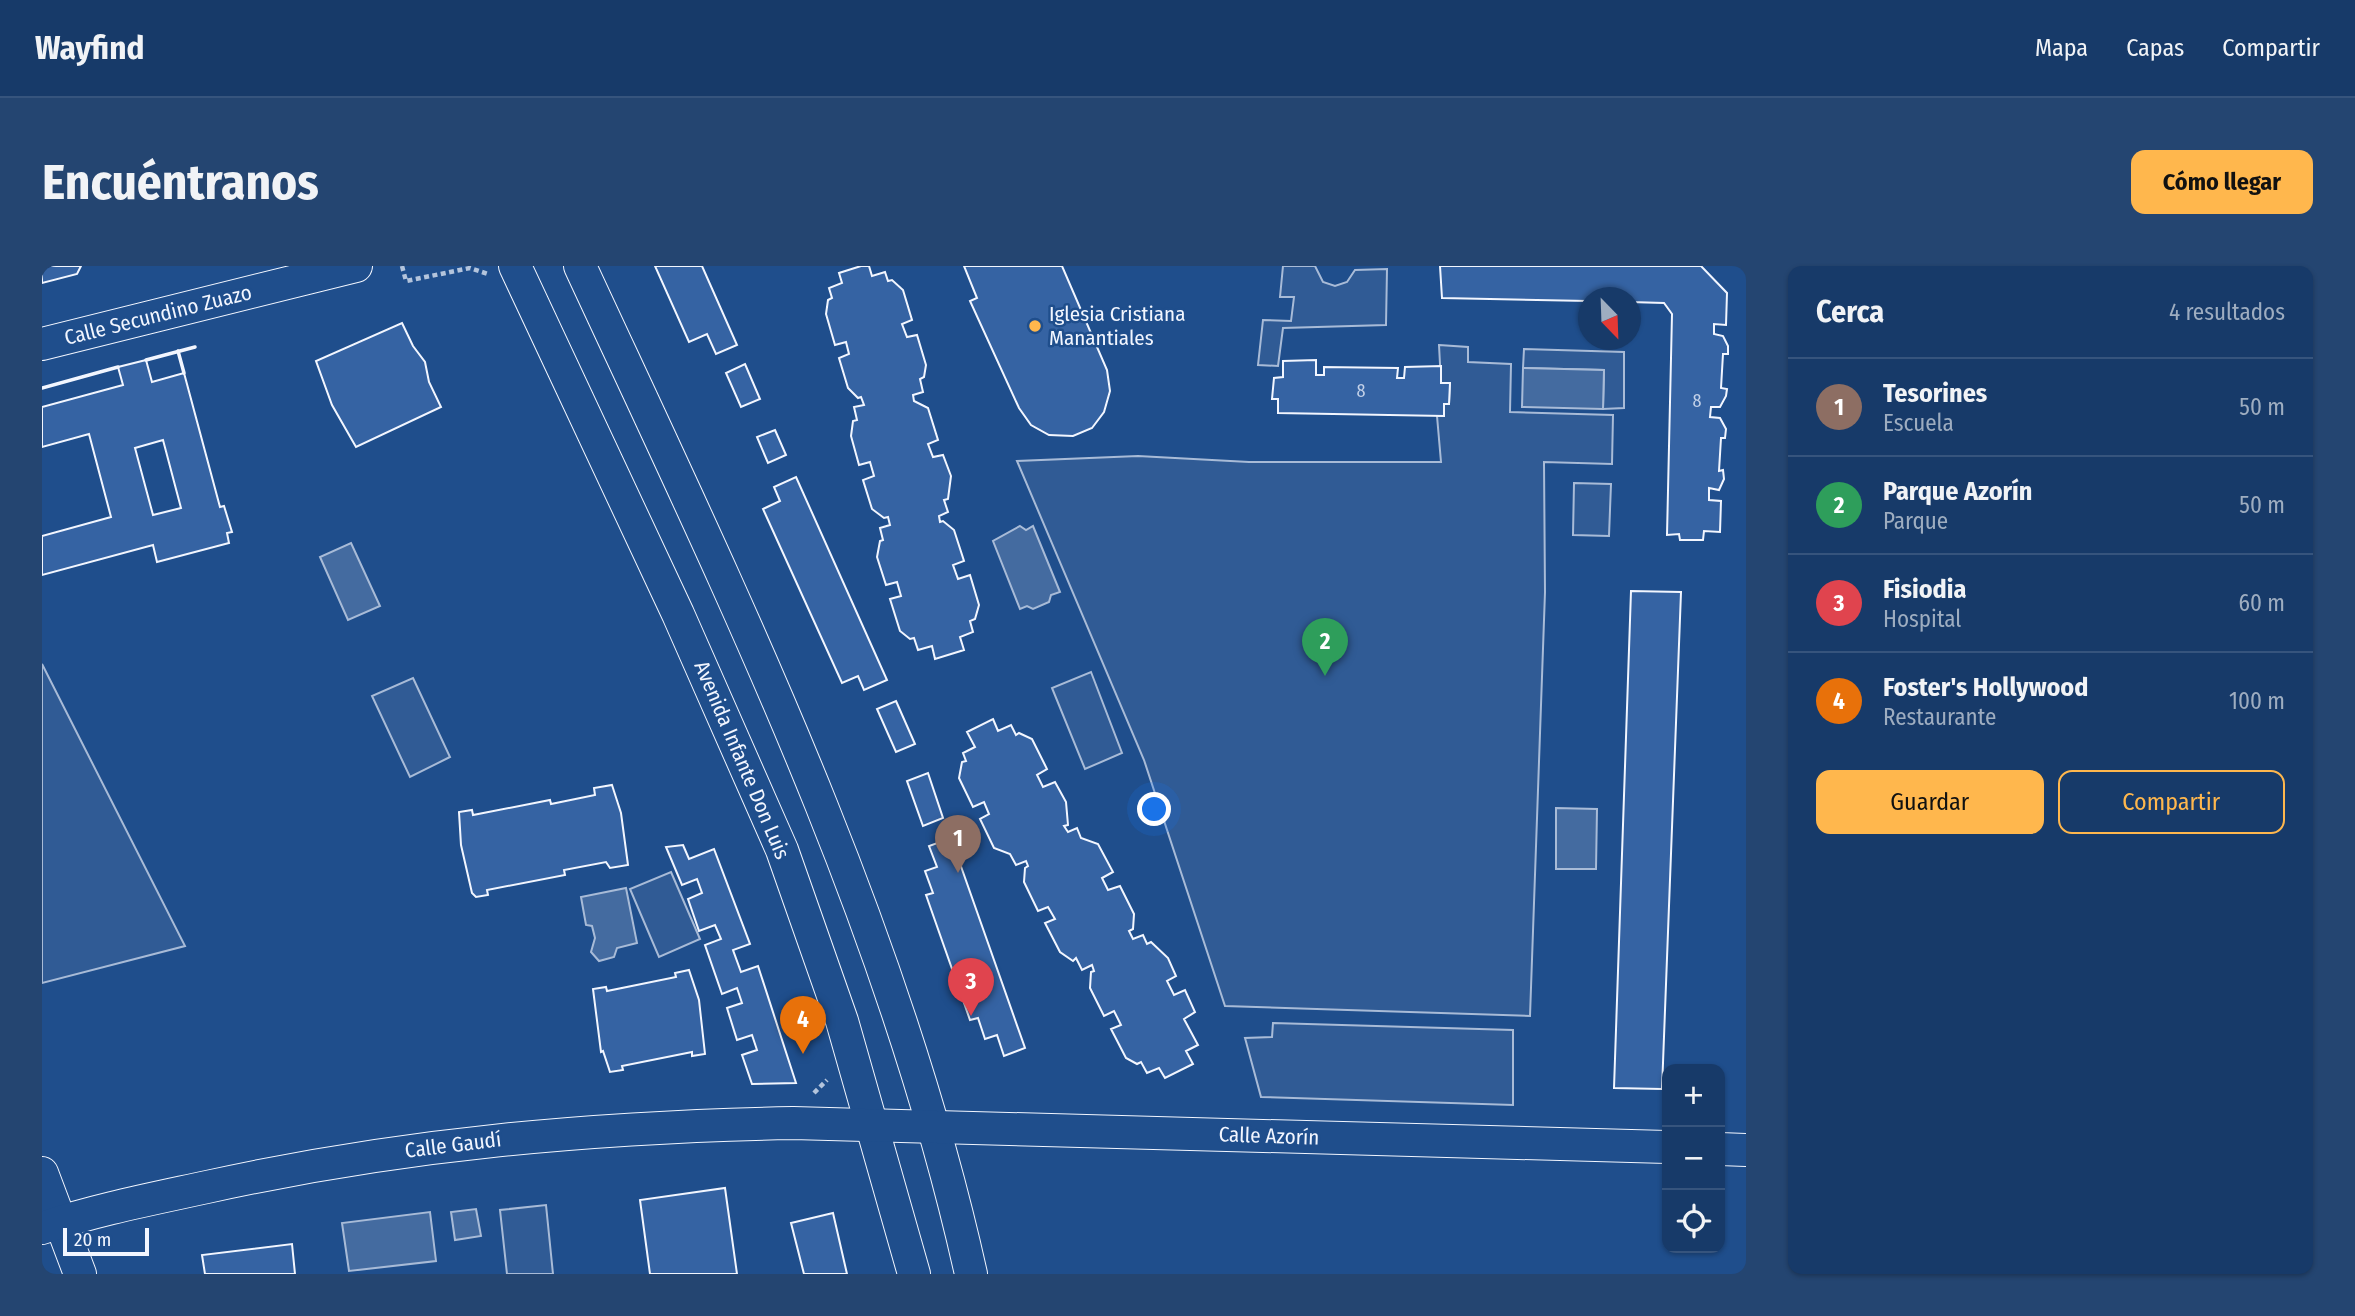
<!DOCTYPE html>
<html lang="es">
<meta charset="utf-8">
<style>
body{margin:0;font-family:"Fira Sans Condensed",sans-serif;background:#244571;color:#f1f3f6}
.controls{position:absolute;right:21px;bottom:21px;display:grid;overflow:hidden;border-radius:14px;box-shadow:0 2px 5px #0004}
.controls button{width:63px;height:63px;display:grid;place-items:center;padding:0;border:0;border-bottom:2px solid #36547d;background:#173a69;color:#f1f3f6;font:35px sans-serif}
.compass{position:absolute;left:1536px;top:21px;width:63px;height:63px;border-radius:50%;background:#173a69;box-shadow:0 2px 5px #0004;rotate:157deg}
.scale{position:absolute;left:21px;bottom:18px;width:86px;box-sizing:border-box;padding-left:7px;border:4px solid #f2f6ff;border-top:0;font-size:19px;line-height:24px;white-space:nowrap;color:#f2f6ff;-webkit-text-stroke:5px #1f4e8c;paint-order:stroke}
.you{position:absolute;left:1113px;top:544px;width:24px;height:24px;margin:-18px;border:5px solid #fff;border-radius:50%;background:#1a73e8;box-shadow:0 0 0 10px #1a73e833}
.badge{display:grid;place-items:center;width:46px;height:46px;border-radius:50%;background:#ffb74d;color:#fff;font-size:23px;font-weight:700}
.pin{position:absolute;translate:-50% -58px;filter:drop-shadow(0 2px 4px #0008)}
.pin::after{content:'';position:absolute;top:37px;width:24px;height:21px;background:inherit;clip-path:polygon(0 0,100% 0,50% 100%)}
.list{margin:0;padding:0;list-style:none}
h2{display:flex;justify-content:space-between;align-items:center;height:91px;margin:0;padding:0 28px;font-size:30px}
h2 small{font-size:23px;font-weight:400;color:#9eadc0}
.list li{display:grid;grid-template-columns:46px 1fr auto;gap:21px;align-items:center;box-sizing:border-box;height:98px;padding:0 28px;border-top:2px solid #36547d}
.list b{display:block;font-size:26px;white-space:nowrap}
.list p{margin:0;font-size:23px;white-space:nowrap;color:#9eadc0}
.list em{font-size:23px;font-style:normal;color:#9eadc0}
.actions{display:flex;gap:14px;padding:21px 28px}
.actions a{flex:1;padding:16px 0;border:2px solid #ffb74d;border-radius:14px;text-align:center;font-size:24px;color:#ffb74d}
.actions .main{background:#ffb74d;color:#111}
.icon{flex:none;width:38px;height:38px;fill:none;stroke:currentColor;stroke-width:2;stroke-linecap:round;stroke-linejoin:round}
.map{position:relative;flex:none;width:1704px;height:1008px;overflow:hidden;border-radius:14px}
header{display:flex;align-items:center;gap:42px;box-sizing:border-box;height:98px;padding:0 35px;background:#173a69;border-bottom:2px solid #36547d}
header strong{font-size:33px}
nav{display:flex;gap:38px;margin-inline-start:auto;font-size:24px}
.intro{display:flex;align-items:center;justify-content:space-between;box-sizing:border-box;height:168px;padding:0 42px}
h1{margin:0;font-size:49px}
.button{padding:18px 32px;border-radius:14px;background:#ffb74d;color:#111;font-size:24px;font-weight:700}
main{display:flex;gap:42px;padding:0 42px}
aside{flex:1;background:#173a69;border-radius:14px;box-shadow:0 2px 5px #0004}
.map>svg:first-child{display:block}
</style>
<header>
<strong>Wayfind</strong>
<nav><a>Mapa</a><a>Capas</a><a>Compartir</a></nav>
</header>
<div class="intro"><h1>Encuéntranos</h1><a class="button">Cómo llegar</a></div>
<main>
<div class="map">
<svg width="1704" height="1008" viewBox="0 0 1704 1008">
<rect width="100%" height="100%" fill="#1f4e8c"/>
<g fill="#305b95" stroke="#a8bbd7" stroke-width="2">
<path d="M1241 0H1273L1281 16 1293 20 1305 16 1313 4 1345 3 1344 59 1241 62 1236 100 1216 99 1221 54 1249 55 1252 31H1238Z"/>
<path d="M1397 79 1426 81V96L1469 98 1468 146 1571 149 1570 198 1502 196 1503 326 1488 750 1183 740 1102 494 975 195 1096 190 1207 196H1399L1395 150H1402V138H1407L1408 118 1399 117Z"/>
<path d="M1482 83 1582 86V142L1561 143 1562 104 1481 102Z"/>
<path d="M1532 217 1569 218 1567 270 1531 269Z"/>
<path d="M0 398 143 680 0 717Z"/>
<path d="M1049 406 1080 487 1043 503 1010 422Z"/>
<path d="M371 412 408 491 368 511 330 430Z"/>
<path d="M629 606 658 673 617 691 588 623Z"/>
<path d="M1231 757 1471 764V839L1219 831 1203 772 1230 771Z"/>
<path d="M504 939 511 1008H465L458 944Z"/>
</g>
<g fill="#446ba0" stroke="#a8bbd7" stroke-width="2">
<path d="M1481 102 1562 104 1561 143 1480 141Z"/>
<path d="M978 260 984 264 991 260 1018 326 1009 329 1007 336 991 343 985 340 978 343 951 275Z"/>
<path d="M309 277 338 340 306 354 278 291Z"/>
<path d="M1514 542 1555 543 1554 603H1514Z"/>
<path d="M584 622 595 677 575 682 572 691 557 695 549 686 553 672 550 660 544 659 539 631Z"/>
<path d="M434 943 439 970 413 974 409 946Z"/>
<path d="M388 946 394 995 307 1005 300 957Z"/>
</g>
<g fill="#3563a3" stroke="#f2f6ff" stroke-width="2" fill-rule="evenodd">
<path d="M0 0H39L35 8 0 17Z"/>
<path d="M613 0H660L695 79 674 88 665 68 647 76Z"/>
<path d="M819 0H827L830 10 843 6 846 15 850 14 861 24 870 54 860 58 865 71 875 69 884 99 882 111 878 113 881 126 871 129 872 135 886 142 896 174 886 178 891 191 901 189 909 210 906 233 902 234 906 246 897 250 898 256 901 255 912 264 922 295 911 299 916 313 928 309 937 339 933 353 928 355 931 366 918 371 922 384 893 393 890 380 876 384 872 372 868 373 858 365 848 333 859 330 855 316 844 319 835 291 838 275 841 274 838 262 848 259 846 251 842 252 830 243 821 214 832 210 828 196 817 199 809 170 811 155 815 154 812 141 822 139 819 131 816 132 806 122 797 92 807 88 804 76 793 79 784 48 786 34 790 32 787 22 800 17 797 7Z"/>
<path d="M922 0H1020L1065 104 1068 125 1062 146 1050 162 1031 170 1007 169 989 159 977 142 928 35 935 32Z"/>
<path d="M1398 0H1659L1685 27 1684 59 1672 58V68L1681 70 1686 80V88H1681L1679 122 1685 123 1684 130 1678 141H1669L1668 151 1678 152 1684 163 1683 172H1679L1677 205 1681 204 1682 213 1677 224 1667 222V234L1679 235 1678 266 1662 265 1661 274H1638L1637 268 1625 269 1630 48 1622 37 1588 36V32H1546V35L1400 32Z"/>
<path d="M360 57 371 80 383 96 387 116 399 141 314 181 290 139 274 95Z"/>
<path d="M104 94 110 116 142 107 178 241 182 240 190 266 185 267 187 277 115 296 111 279 0 309V270L69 251 47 168 0 181V141L81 119 76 101ZM121 174 139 242 111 249 93 182Z"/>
<path d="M1274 94V109H1282V101L1356 102 1355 112H1362L1363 101 1399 100V117H1408L1407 138H1402V150L1236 147V133H1230L1232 112 1241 111V95Z"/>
<path d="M703 98 718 133 699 141 684 107Z"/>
<path d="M733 164 744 189 726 197 715 171Z"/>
<path d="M754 211 845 414 822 424 816 410 800 417 721 243 738 235 732 221Z"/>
<path d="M1589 325 1639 326 1620 823 1572 822Z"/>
<path d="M854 435 873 478 854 486 835 443Z"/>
<path d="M951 453 956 465 969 459 974 469 977 467 990 473 1005 503 995 509 1001 521 1013 516 1024 536 1026 559 1022 560 1026 566 1035 562 1039 572 1056 578 1071 606 1060 612 1066 624 1078 620 1092 648 1091 663 1087 665 1091 673 1101 669 1105 678 1109 676 1126 692 1134 710 1125 715 1132 729 1143 724 1153 746 1142 753 1156 779 1144 785 1151 798 1123 812 1117 802 1105 807 1099 796 1095 798 1084 792 1069 763 1079 759 1072 745 1062 750 1048 722 1049 706 1052 705 1050 699 1040 704 1034 692 1031 695 1018 686 1003 657 1013 653 1006 641 996 645 982 616 983 602 986 600 984 595 974 599 968 588 952 582 938 553 947 548 942 536 931 541 917 512 920 496 924 495 921 487 933 481 925 466Z"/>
<path d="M886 507 901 552 881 560 865 515Z"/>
<path d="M570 519 579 547 586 599 568 602 564 596 522 604 523 609 445 624 446 629 434 631 430 627 419 579 417 546 430 544 431 549 508 534 509 538 553 529 552 522Z"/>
<path d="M909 572 983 782 962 790 955 769 943 773 936 752 928 754 884 629 891 627 883 605 895 601 887 580Z"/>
<path d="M641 579 647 593 672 583 708 678 691 684 699 706 716 700 754 817 710 818 700 789 715 784 710 769 695 774 685 742 700 737 695 722 680 728 663 679 679 673 673 659 657 665 646 633 660 627 655 613 640 619 624 581Z"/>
<path d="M647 704 657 734 663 788 650 790V786L580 800 581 804 568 806 561 785 559 786 551 723 564 721 565 725 634 711 633 707Z"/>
<path d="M683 922 695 1008H608L598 934Z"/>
<path d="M791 947 805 1008H762L749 957Z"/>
<path d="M250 978 253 1008H163L160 989Z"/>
</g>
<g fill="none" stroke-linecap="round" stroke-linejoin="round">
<g stroke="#f2f6ff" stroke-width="34">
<g id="minor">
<path d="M473 0 636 348 740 584 800 755 872 1008"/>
<path d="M538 0C690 328 850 653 929 1008"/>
<path d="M0 78 314 0"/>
<path d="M1678 883 1704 884"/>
<path d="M0 907 38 1008"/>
<path d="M0 962C53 944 110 933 165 921 360 878 552 861 751 857L1625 881"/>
</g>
</g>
<g stroke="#b3c4dc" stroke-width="4.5" stroke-dasharray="5 3.5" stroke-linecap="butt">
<path d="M360 0 364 15 428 2 446 8"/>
<path d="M772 827 785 814"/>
</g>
<use href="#minor" stroke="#1f4e8c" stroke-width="32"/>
<g stroke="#f2f6ff" stroke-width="3.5">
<path d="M136 85 142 107"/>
<path d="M104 94 153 81"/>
<path d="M0 122 76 101"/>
</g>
</g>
<circle fill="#ffb74d" stroke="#1f4e8c" stroke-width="2.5" cx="993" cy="60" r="7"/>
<g text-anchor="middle" stroke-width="5" stroke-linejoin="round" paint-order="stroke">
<g font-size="18" fill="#c3d1e8">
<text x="1319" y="131">8</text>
<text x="1655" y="141">8</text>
</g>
<g font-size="21" fill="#f2f6ff" stroke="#1f4e8c" text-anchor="start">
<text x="1007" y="55">Iglesia Cristiana<tspan x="1007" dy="24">Manantiales</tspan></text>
</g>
<g font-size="21" fill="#f2f6ff" stroke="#1f4e8c">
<text transform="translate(116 49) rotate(-14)" y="7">Calle Secundino Zuazo</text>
<text transform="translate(700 494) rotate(67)" y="7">Avenida Infante Don Luis</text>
<text transform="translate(1227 870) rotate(2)" y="7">Calle Azorín</text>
<text transform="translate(411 879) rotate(-7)" y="7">Calle Gaudí</text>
</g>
</g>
</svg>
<div class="controls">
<button>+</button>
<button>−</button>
<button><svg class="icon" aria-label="locate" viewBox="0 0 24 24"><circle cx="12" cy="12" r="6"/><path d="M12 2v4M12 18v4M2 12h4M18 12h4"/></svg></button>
</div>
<svg class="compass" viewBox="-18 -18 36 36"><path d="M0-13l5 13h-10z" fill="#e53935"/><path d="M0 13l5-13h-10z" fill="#9eadc0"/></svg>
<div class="scale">20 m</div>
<div class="you"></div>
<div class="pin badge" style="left:916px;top:607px;background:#8d6e63">1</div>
<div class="pin badge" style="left:1283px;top:410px;background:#2e9e5b">2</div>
<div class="pin badge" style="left:929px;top:750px;background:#e0444e">3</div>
<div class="pin badge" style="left:761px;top:788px;background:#e8710a">4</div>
</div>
<aside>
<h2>Cerca<small>4 resultados</small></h2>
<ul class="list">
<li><span class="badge" style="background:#8d6e63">1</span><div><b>Tesorines</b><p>Escuela</p></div><em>50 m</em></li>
<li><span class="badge" style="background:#2e9e5b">2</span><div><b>Parque Azorín</b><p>Parque</p></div><em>50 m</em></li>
<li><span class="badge" style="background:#e0444e">3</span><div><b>Fisiodia</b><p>Hospital</p></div><em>60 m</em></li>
<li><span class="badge" style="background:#e8710a">4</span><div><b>Foster's Hollywood</b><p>Restaurante</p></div><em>100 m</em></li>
</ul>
<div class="actions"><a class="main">Guardar</a><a>Compartir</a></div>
</aside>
</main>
